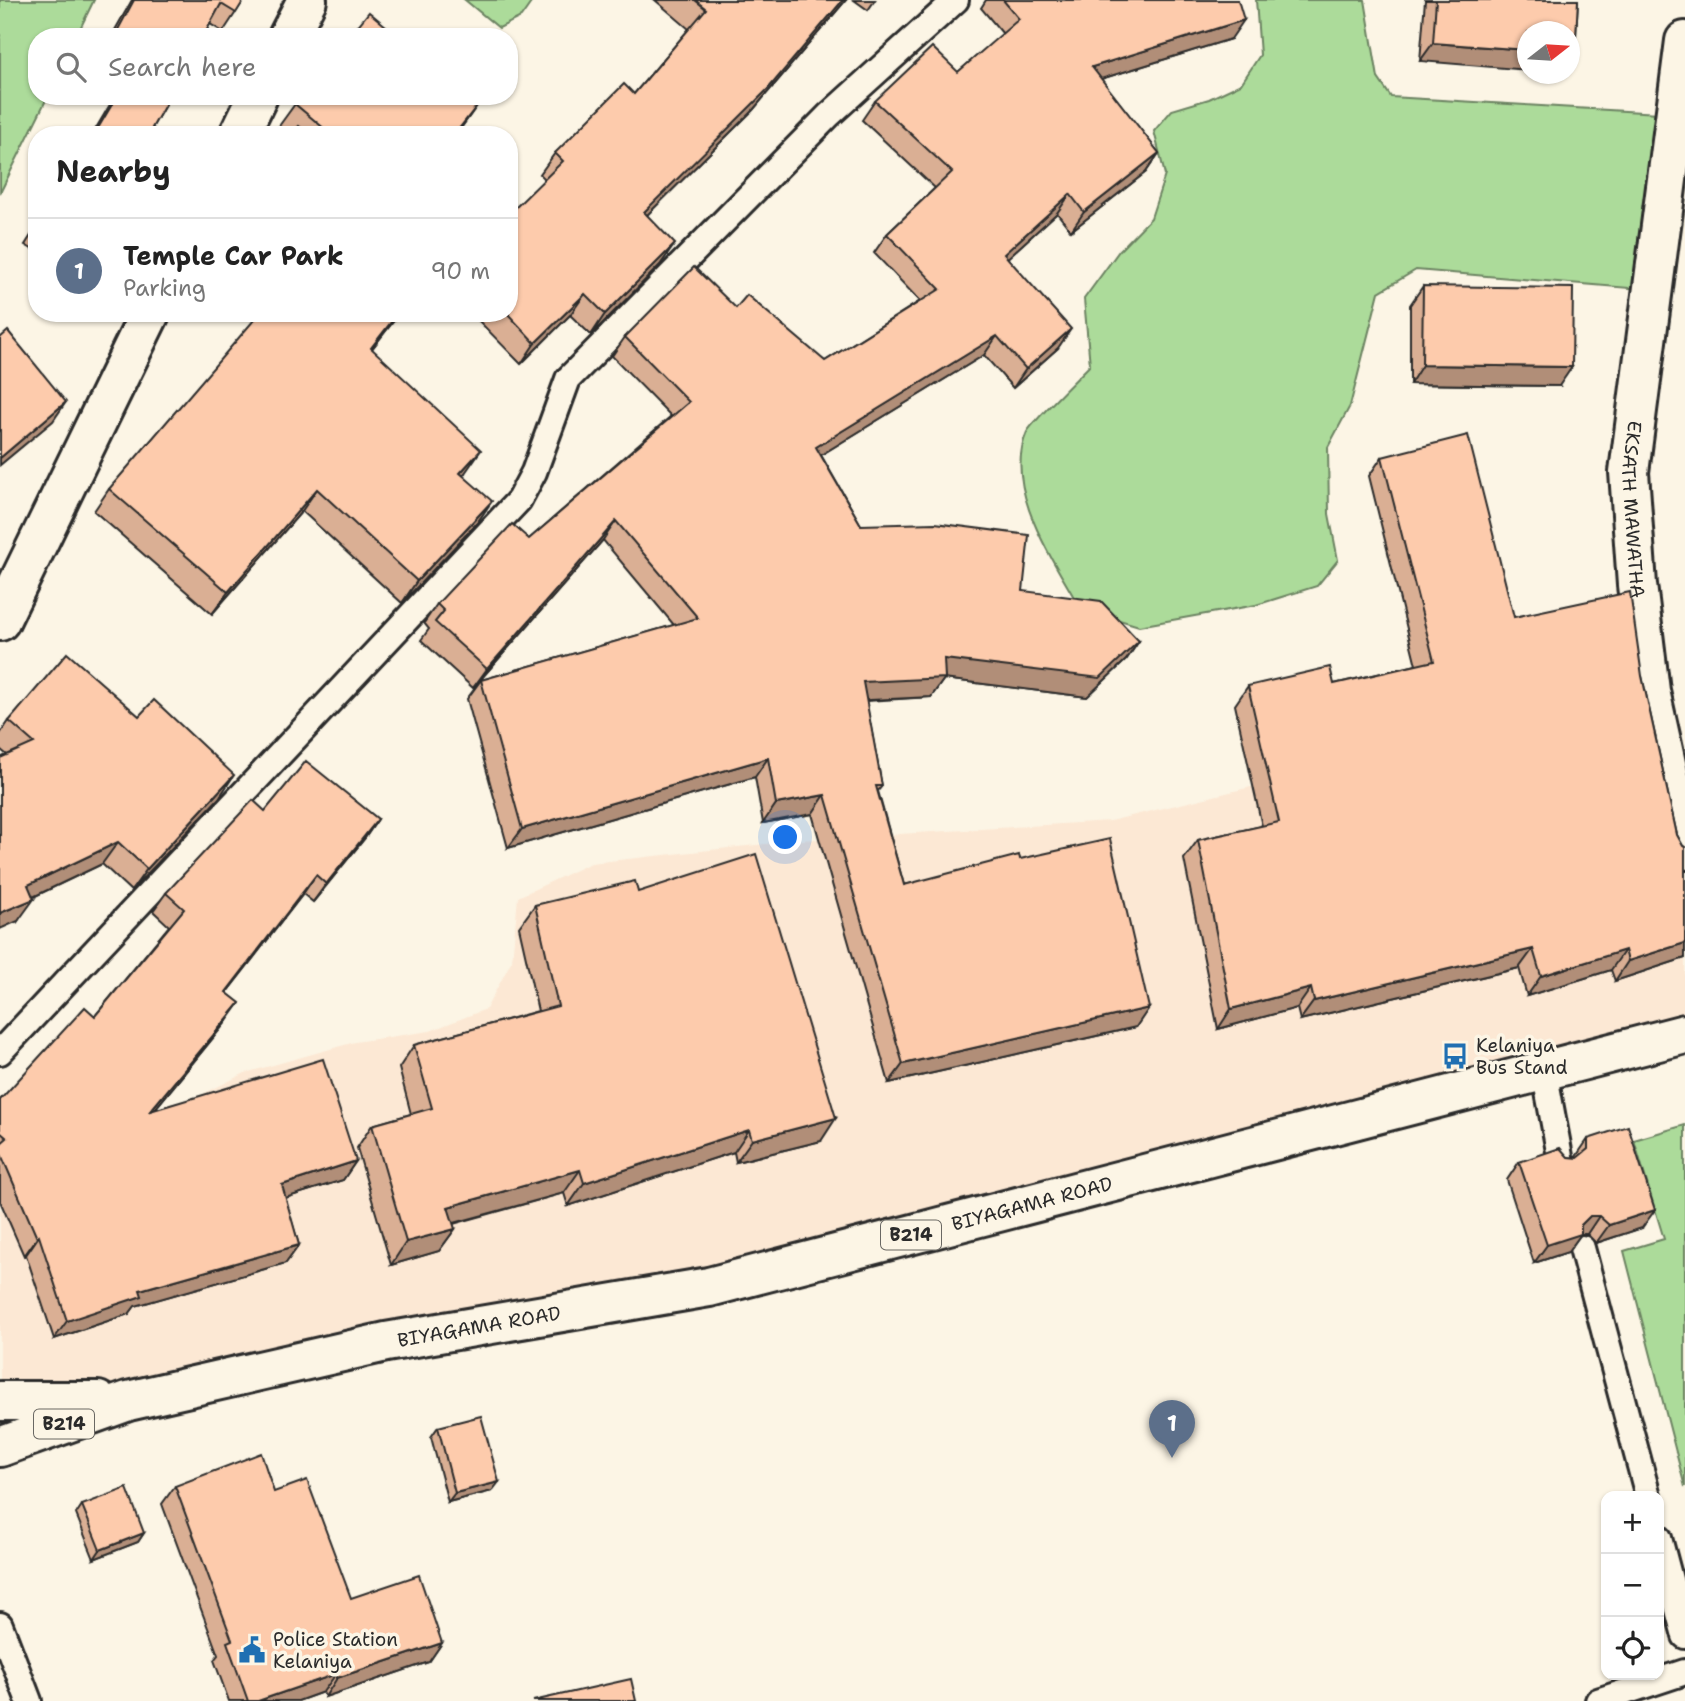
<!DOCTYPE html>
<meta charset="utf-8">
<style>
body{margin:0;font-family:"Shantell Sans",sans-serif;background:#f6f6f6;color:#222}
.controls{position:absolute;right:21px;bottom:21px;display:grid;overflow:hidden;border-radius:14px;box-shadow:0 2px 5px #0004}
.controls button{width:63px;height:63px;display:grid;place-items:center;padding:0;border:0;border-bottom:2px solid #e0e0e0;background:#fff;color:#222;font:35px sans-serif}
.compass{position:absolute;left:1517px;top:21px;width:63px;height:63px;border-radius:50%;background:#fff;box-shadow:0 2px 5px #0004;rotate:73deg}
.you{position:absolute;left:786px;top:838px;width:24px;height:24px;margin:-18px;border:5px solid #fff;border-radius:50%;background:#1a73e8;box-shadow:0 0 0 10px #1a73e833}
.badge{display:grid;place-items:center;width:46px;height:46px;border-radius:50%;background:#ea580c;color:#fff;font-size:23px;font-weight:700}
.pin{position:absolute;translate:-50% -58px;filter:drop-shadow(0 2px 4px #0008)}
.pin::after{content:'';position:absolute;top:37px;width:24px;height:21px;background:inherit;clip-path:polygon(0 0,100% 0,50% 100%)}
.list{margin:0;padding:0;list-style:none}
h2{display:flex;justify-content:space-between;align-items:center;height:91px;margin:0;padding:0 28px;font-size:30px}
h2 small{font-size:23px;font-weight:400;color:#767676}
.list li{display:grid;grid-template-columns:46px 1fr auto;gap:21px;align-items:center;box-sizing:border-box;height:105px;padding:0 28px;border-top:2px solid #e0e0e0}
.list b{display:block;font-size:26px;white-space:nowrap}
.list p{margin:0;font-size:23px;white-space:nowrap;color:#767676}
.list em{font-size:23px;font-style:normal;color:#767676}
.icon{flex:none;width:38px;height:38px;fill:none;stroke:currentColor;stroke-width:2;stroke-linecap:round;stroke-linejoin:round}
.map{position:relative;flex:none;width:1685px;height:1701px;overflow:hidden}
.search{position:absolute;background:#fff;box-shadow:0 2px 5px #0004;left:28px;top:28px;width:490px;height:77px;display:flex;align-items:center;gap:18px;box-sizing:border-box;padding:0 24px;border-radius:28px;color:#767676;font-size:26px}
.panel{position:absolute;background:#fff;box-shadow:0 2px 5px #0004;left:28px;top:126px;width:490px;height:196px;border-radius:28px}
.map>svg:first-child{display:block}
</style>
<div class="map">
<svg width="1685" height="1701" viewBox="0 0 1685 1701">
<rect width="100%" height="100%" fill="#fcf5e5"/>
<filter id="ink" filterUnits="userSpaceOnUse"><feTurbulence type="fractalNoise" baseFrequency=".0143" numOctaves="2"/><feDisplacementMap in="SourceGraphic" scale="14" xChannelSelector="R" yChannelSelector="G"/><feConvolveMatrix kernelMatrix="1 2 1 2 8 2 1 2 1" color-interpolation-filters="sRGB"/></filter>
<g filter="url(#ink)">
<path fill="#fce8d4" d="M1650 691 1664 755 1685 749V1034L709 1287 216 1380 0 1401V1209L28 1226 117 1137 245 1073 355 1042 430 1031 486 1009 512 960 518 897 591 863 801 840 1110 821Z"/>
<g fill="#acdb9a" stroke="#6c8362" stroke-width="2">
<path d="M0 0H94L76 37H37V96H48L0 193Z"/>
<path d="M465 0H533L521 17 499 28Z"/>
<path d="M1256 0H1365L1378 78 1391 97 1675 114 1653 290 1416 270 1379 292 1350 406 1328 447 1329 514 1338 560 1317 586 1256 605 1139 626 1080 608C1054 561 1002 488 1027 432 1033 421 1078 378 1090 365L1084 299 1119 251 1151 218 1165 175 1154 131 1172 110 1209 99 1241 84 1260 55Z"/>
<path d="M1685 1125V1487L1624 1251 1664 1239 1634 1140Z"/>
</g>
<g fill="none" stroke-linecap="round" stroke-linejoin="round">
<g stroke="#2b2b2b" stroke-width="30">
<g id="service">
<path d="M0 1052 519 500 534 472 568 379 829 115 956 0"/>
<path d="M1544 1070 1561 1162"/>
<path d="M1582 1248 1648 1496"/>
<path d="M1659 1538 1685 1636"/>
<path d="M0 1625 29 1701"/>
<path d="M1598 1701 1685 1672"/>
</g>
</g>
<g stroke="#2b2b2b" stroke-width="44">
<g id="minor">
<path d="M288 37 307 0"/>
<path id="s1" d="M1685 41 1629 472 1637 585 1650 691 1685 850"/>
<path d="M239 135 258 96"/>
<path d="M0 621 150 313"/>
</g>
</g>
<g stroke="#2b2b2b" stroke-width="44">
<g id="primary">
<path d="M0 1401H98"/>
<path id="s2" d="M0 1447 128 1401 386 1342 709 1287 1685 1034"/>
</g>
</g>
<use href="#service" stroke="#fcf5e5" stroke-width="24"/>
<use href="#minor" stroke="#fcf5e5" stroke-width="38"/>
<use href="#primary" stroke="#fcf5e5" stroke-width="38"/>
</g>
<g fill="#daaf94" stroke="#2b2b2b" stroke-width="2">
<path d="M132 0H244L223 32 210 24 203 37H111Z"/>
<path d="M655 0H846L753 110 647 215 660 265 591 335 570 315 521 364 471 313H509L545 179 540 174 555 153 634 94 689 29Z"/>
<path d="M854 0H875L868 10Z"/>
<path d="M986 0H1238L1231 39 1101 79 1159 153 1146 172 1071 231 1057 213 1007 258 1058 348 1013 388 984 355 821 455 861 525 1023 591 1139 641 1126 660 1087 697 944 679 931 697 866 701 882 786 878 791 904 885 1020 859 1136 1027 889 1083 812 814 763 823 755 777 508 848 467 699 481 680 674 625 603 540 473 688 421 640 429 629 424 623 437 604 529 539 671 416 612 356 625 337 736 308 825 361 920 301 874 253 887 234 935 188 862 120 875 101 958 72 1003 34 981 8Z"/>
<path d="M1425 0H1578L1575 54 1570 61V32L1420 61Z"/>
<path d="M115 96H170L152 128 164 135H92Z"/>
<path d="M479 103 456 135H289L279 126 295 104Z"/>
<path d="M37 226V252L25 245Z"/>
<path d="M1423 286 1559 386 1410 384V305Z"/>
<path d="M400 313 372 349 465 473 463 475 477 523 402 603 302 511 212 614 94 511 109 489Z"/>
<path d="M1382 457 1514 617 1642 676 1677 835 1683 846 1685 847V958L1615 981 1611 970 1527 996 1519 968 1300 1020 1297 1008 1218 1029 1184 859 1198 840 1262 826 1235 705 1248 686 1334 684 1416 665 1369 476Z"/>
<path d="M9 721 219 798 131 891 102 864 33 897 18 921 7 755 0 749V734Z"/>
<path d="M265 811 378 819 365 838 313 902 303 894 227 992V1021L154 1110 356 1161 343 1180 285 1198 299 1245 286 1263 135 1306 129 1314 54 1339 26 1255 24 1256 0 1201V1100L95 1016 169 926 153 911 166 893Z"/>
<path d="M638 892 821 1141 736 1162 734 1152 568 1206 564 1193 453 1224 455 1229 439 1251 391 1265 357 1148 372 1125 411 1114 399 1068 414 1045 538 1011 519 927 535 905Z"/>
<path d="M1588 1139 1642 1228 1596 1243 1587 1234H1581L1568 1252 1534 1263 1507 1180 1519 1162 1568 1157 1575 1158Z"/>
<path d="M438 1427 492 1491 448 1502 431 1437Z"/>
<path d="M175 1486 274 1492 351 1598 442 1643 429 1662 325 1697 323 1692 298 1701H229L214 1660 218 1655 162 1504Z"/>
<path d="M82 1505 144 1533 138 1542 94 1559 76 1514Z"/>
</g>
<g fill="#b18e78" stroke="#2b2b2b" stroke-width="2">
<path d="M843 0H846L753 110 629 233 644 212Z"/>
<path d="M1244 20 1231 39 1078 86 1092 67Z"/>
<path d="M1433 43 1528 50V70L1420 61Z"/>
<path d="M1570 54H1575L1570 61Z"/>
<path d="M479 103 456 135H454Z"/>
<path d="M1159 153 1146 172 1071 231 1084 212Z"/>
<path d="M1070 194 1057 213 991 273 1004 254Z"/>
<path d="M675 244 660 265 591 335 605 314Z"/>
<path d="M585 294 570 315 521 364 535 343Z"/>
<path d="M398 313H400L355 370 371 348Z"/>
<path d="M1071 329 1058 348 1013 388 1026 369Z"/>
<path d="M997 336 984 355 803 466 816 447Z"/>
<path d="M1422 365 1572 367 1559 386 1410 384Z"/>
<path d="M66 402 53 421 0 465V458Z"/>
<path d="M481 450 465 473 445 495 460 473Z"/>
<path d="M317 489 302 511 212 614 228 592Z"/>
<path d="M492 501 477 523 402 603 417 581Z"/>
<path d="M616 521 603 540 473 688 487 669Z"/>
<path d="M1139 641 1126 660 1087 697 944 679 931 697 850 701 863 682 944 659Z"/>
<path d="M768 758 755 777 508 848 522 829Z"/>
<path d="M234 775 219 798 131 891 147 869Z"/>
<path d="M825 795 812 814 763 823 776 804Z"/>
<path d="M378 819 365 838 313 902 326 884Z"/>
<path d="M118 842 102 864 12 907 28 885Z"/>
<path d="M316 875 303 894 213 1010 226 992Z"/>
<path d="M34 899 18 921 0 929V913Z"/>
<path d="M1685 943V958L1615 981 1628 961Z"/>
<path d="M1533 949 1519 968 1300 1020 1314 1001Z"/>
<path d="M1625 950 1611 970 1527 996 1541 976Z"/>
<path d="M1311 988 1297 1008 1218 1029 1231 1009Z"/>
<path d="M240 1003 227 1021 138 1130 150 1111Z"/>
<path d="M1149 1008 1136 1027 889 1083 903 1064Z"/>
<path d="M836 1118 821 1141 736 1162 752 1140Z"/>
<path d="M749 1130 734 1152 568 1206 584 1183Z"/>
<path d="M356 1161 343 1180 269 1203 282 1185Z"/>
<path d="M580 1170 564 1193 432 1229 448 1207Z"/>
<path d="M1655 1210 1642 1228 1596 1243 1609 1225Z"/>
<path d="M1590 1216H1599L1587 1234H1578H1581L1568 1252 1534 1263 1547 1245 1581 1225Z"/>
<path d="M455 1229 439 1251 391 1265 406 1242Z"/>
<path d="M39 1236 26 1255 24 1256 37 1238Z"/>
<path d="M299 1245 286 1263 135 1306 129 1314 54 1339 67 1321 140 1290Z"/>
<path d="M499 1482 492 1491 448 1502 455 1493Z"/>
<path d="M144 1533 138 1542 94 1559 100 1550Z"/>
<path d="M442 1643 429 1662 325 1697 337 1678Z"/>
<path d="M336 1674 323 1692 298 1701H258Z"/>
</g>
<g fill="#fdcbac" stroke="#2b2b2b" stroke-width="2">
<path d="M134 0H244L236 13 221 4 203 37H114Z"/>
<path d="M695 0H843L768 89 644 212 675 244 605 314 585 294 535 343 507 313H509V214L563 161 555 153 624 84 634 94 706 9Z"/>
<path d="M1003 0H1238L1244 20 1092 67 1159 153 1084 212 1070 194 1004 254 1071 329 1026 369 997 336 816 447 861 525 935 523 1029 535 1023 591 1101 601 1139 641 1100 678 944 659 945 678 863 682 882 786H876L904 885 1019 855 1020 859 1110 839 1149 1008 903 1064 825 795 776 804 768 758 522 829 481 680 698 618 616 521 487 669 435 622 444 611 437 604 512 524 529 539 689 402 625 337 694 267 736 308 747 295 825 361 940 289 887 234 952 172 875 101 932 47 958 72 1019 19Z"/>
<path d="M1436 0H1578L1575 54H1570V32H1528V50L1433 43Z"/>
<path d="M369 12 399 37H349Z"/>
<path d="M117 96H170L152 128 164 135H94Z"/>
<path d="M301 96H471L479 103 454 135H332L295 104Z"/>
<path d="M299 126 310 135H291Z"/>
<path d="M1423 286 1573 288 1572 367 1422 365Z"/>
<path d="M260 313H398L371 348 481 450 460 473 492 501 417 581 317 489 228 592 109 489Z"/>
<path d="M8 331 66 402 0 458V338Z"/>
<path d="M1468 435 1514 617 1630 592 1642 676 1677 835 1683 846 1685 847V943L1628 961 1625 950 1541 976 1533 949 1314 1001 1311 988 1231 1009 1198 840 1279 822 1248 686 1330 667 1334 684 1434 661 1382 457Z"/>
<path d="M67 653 139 716 154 700 234 775 147 869 118 842 28 885 34 899 0 913V758L34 743 9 721Z"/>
<path d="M306 761 378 819 326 884 316 875 226 992 240 1003 150 1111 323 1059 356 1161 282 1185 299 1245 140 1290 142 1296 67 1321 39 1236 37 1238 0 1152V1144L7 1138 0 1132V1100L85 1007 95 1016 184 909 166 893 253 800 265 811Z"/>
<path d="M756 854 836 1118 752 1140 749 1130 584 1183 580 1170 448 1207 455 1229 406 1242 372 1125 432 1108 414 1045 558 1006 535 905 635 881 638 892Z"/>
<path d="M1628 1126 1655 1210 1609 1225 1599 1216H1590L1581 1225V1234L1547 1245 1519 1162 1560 1148 1568 1157 1577 1158 1588 1149V1139Z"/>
<path d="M481 1416 499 1482 455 1493 438 1427Z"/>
<path d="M261 1453 274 1492 307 1480 351 1598 419 1575 442 1643 337 1678 336 1674 258 1701H248L227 1642 232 1640 175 1486Z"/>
<path d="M127 1488 144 1533 100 1550 82 1505Z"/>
<path d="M631 1679 636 1701H533Z"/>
</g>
</g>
<defs>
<g id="bus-bare" transform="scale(2.1)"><path d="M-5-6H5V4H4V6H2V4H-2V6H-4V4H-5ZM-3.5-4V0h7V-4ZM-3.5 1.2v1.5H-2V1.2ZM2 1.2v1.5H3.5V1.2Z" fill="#1f6fb2" stroke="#fcf5e5" stroke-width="2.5" paint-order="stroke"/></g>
<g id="civic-bare" transform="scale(2.1)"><path d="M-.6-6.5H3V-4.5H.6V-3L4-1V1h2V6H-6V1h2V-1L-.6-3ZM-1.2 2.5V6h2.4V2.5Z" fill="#1f6fb2" stroke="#fcf5e5" stroke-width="2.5" paint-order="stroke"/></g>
</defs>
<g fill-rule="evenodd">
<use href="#bus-bare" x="1455" y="1056"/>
<use href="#civic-bare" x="252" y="1650"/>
</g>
<g text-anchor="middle" stroke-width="7" stroke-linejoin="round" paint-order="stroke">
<g fill="#fcf5e5" stroke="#6a6863" stroke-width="2">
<rect x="881" y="1220.5" width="60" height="29" rx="5"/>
<rect x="34" y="1409.5" width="60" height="29" rx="5"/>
</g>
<g font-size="18" font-weight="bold" fill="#2b2b2b">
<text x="911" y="1241">B214</text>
<text x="64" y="1430">B214</text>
</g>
<g font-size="19" fill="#2b2b2b" stroke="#fcf5e5">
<text dy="7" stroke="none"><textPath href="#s1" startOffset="472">EKSATH MAWATHA</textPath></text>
<text dy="7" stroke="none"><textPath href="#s2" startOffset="1062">BIYAGAMA ROAD</textPath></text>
<text dy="7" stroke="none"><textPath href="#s2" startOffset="495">BIYAGAMA ROAD</textPath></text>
</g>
<g font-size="19" fill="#2b2b2b" stroke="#fcf5e5" text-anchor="start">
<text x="1476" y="1052">Kelaniya<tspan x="1476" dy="22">Bus Stand</tspan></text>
<text x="273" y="1646">Police Station<tspan x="273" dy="22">Kelaniya</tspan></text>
</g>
</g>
</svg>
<div class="controls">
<button>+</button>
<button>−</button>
<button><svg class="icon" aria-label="locate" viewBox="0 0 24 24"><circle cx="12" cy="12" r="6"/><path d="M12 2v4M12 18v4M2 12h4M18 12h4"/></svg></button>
</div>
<svg class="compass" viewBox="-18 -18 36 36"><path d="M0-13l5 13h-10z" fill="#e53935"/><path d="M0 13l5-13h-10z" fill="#767676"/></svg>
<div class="you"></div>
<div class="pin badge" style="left:1172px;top:1458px;background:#5c6f8a">1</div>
<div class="search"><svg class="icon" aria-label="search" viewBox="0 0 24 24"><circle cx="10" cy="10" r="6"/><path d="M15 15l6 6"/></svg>Search here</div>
<section class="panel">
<h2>Nearby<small></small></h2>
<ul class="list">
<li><span class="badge" style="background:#5c6f8a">1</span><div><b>Temple Car Park</b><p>Parking</p></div><em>90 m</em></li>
</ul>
</section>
</div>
